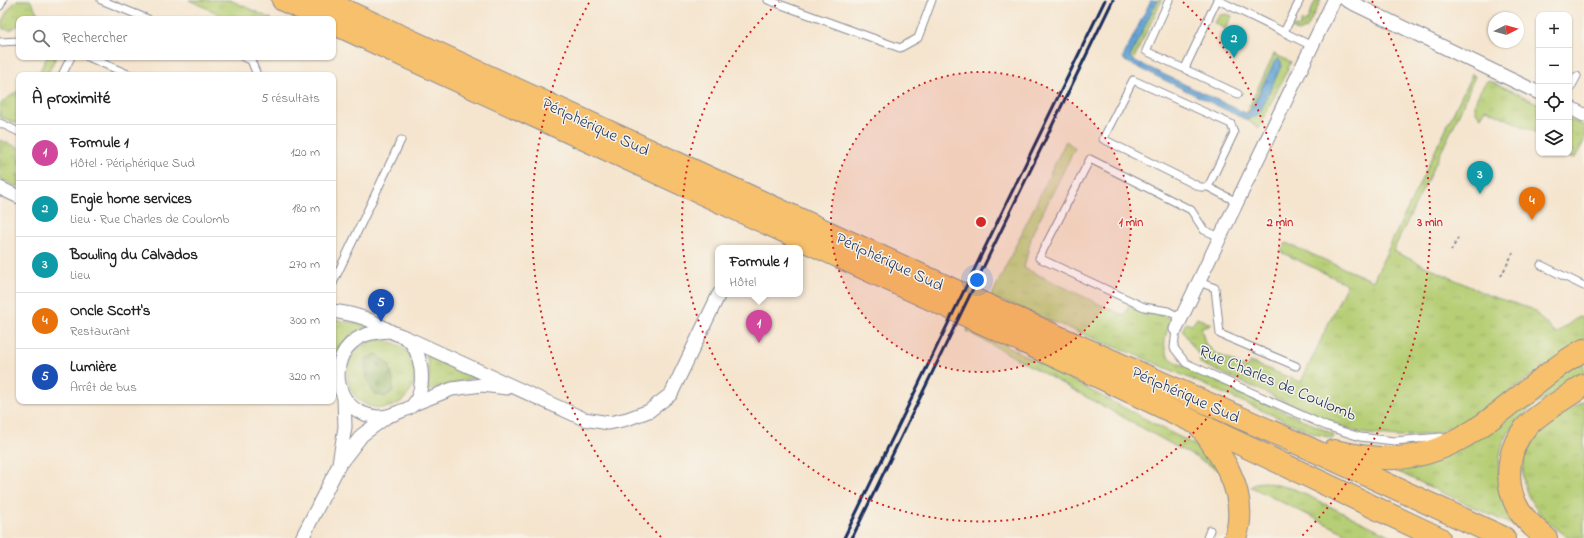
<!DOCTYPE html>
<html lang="fr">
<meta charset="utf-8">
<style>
body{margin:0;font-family:"Indie Flower",sans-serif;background:#f2f2f2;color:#222}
.controls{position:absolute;right:12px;top:12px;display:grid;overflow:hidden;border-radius:8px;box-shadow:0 1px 3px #0004}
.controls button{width:36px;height:36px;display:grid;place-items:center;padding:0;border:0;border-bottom:1px solid #e0e0e0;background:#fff;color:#222;font:20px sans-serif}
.compass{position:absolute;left:1488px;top:12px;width:36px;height:36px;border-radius:50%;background:#fff;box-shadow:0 1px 3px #0004;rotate:84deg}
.you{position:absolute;left:977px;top:280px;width:14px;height:14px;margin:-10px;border:3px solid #fff;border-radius:50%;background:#1a73e8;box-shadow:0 0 0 6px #1a73e833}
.badge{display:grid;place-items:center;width:26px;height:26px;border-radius:50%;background:#db2777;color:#fff;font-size:13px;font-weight:700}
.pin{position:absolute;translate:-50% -33px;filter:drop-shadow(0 1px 2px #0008)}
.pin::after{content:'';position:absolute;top:21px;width:14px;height:12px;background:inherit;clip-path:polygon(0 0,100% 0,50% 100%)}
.popup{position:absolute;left:715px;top:245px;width:88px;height:52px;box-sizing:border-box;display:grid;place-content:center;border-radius:8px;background:#fff;filter:drop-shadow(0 1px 3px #0005);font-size:13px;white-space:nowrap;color:#767676}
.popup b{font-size:15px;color:#222}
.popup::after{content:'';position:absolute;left:50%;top:100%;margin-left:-8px;border:8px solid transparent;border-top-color:#fff}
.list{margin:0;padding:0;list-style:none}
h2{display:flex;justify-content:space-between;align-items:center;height:52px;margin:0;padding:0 16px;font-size:17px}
h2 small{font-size:13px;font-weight:400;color:#767676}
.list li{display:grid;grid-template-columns:26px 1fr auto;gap:12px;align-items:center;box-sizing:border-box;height:56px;padding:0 16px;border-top:1px solid #e0e0e0}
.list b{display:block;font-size:15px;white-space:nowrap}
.list p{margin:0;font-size:13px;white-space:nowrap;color:#767676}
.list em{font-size:13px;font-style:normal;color:#767676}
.icon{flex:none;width:22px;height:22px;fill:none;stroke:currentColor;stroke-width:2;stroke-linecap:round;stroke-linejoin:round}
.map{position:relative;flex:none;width:1584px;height:538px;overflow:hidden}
.search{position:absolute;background:#fff;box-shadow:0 1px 3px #0004;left:16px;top:16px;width:320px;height:44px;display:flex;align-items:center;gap:10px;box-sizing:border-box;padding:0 14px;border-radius:8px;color:#767676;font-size:15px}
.panel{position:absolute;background:#fff;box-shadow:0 1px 3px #0004;left:16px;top:72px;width:320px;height:332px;border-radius:8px}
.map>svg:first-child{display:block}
</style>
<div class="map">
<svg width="1584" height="538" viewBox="0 0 1584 538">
<defs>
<pattern id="grass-tufts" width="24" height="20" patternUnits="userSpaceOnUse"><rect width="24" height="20" fill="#b6ce74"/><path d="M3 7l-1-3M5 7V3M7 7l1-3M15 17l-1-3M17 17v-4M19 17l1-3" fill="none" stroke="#9cb167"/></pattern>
<pattern id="forest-firs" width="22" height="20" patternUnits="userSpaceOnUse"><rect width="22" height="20" fill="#90b166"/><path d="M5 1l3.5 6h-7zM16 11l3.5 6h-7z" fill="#759057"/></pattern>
<pattern id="water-ripples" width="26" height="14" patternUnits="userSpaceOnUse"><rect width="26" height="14" fill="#61a2d4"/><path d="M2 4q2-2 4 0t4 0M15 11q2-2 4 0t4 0" fill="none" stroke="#4f84af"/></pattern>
</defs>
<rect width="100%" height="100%" fill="#f7f3e8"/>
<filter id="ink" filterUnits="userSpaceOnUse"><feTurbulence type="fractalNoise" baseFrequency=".025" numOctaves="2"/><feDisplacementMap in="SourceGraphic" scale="8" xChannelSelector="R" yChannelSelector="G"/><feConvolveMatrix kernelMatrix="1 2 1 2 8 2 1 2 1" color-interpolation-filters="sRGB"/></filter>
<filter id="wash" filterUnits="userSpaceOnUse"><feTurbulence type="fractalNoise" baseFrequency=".012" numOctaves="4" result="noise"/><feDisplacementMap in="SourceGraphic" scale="16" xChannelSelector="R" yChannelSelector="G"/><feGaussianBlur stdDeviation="0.9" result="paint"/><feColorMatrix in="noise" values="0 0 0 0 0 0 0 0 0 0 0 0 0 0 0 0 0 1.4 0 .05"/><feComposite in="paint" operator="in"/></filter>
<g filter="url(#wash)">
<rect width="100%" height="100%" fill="#f5e5cf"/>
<g fill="url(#grass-tufts)" stroke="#687e69">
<path d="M17 0H30L41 19H19V25L10 30 3 29 1 23 8 10Z"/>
<path d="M189 0H230L272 19H230Z"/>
<path d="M1156 0H1162L1133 60 1130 57Z"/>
<path d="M1316 0H1321L1307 28 1298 32 1291 28 1293 26 1299 28 1302 21 1306 22Z"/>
<path d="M1227 14 1232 16 1225 29 1214 23 1220 15Z"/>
<path d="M1274 54 1291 62 1259 128 1245 119H1250L1260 112 1281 66V62L1274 63 1249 112 1246 113Z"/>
<path d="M47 57H56L47 75H38Z"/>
<path d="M1472 74 1475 76 1456 121 1393 251 1490 296 1532 309 1556 334 1578 317 1584 316V344L1570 351 1462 423 1434 434 1398 437 1360 433 1328 421 1200 363V357L1184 333 1183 329 1186 323 1192 325 1197 318 1211 324 1209 326 1201 328 1205 343 1215 353 1246 368 1250 362 1301 382 1347 284 1281 252 1286 243 1373 281Z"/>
<path d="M1487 81 1493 82 1539 104V134L1486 109 1481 117C1468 109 1479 91 1487 81Z"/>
<path d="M19 90V124L0 117V104Z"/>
<path d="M1569 119 1584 126V141L1575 158 1570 159 1574 151 1569 149Z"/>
<path d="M0 140 19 148V187L0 179Z"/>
<path d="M1066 141 1075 148 1032 234 1024 268 1124 316 1129 305 1144 312 1165 316 1172 319C1167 329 1160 347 1169 357 1171 359 1175 361 1177 363L1321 428 1334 435 1333 438 1315 434 1153 362 991 297Z"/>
<path d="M333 320 352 322 369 327C350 334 343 339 335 357L333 355Z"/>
<path d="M969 326 1204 450 1222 472 967 331Z"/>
<circle cx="381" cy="374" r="34"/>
<path d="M426 354 473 376V378L427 391C430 377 430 368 426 354Z"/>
<path d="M1584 356V373C1547 398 1495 421 1499 474 1500 485 1512 511 1517 523L1514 526 1381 464 1397 463Z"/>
<path d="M1584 401V538C1580 538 1573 538 1569 537 1564 535 1560 531 1556 528 1531 509 1515 483 1527 451 1534 429 1565 412 1584 401Z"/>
<path d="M1265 482 1294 489 1395 538H1355L1251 487 1255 483Z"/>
</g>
<path fill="url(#forest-firs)" stroke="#567062" d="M377 354 389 365 393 379V391L385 397 373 393 366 376 365 359Z"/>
<path fill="url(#water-ripples)" stroke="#3e6899" d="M1151 0 1157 1 1130 57 1133 60 1245 113 1250 112 1274 63 1278 59 1281 61V66L1260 112 1256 117 1245 119 1125 61 1123 57Z"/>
</g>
<g filter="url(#ink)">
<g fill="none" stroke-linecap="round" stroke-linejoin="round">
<g stroke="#888a96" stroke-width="9">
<g id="lane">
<path d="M101 0 148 19"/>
<path d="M768 0 900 48 918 38 932 0"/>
<path d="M1169 0 1146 51 1238 94"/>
<path d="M1218 0 1312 46"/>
<path d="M0 6 3 0"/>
<path d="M1284 32 1300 0"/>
<path d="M0 42 19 41"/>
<path d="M88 57 130 75"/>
<path d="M243 57 251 60 257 75"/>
<path d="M1185 68 1217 0"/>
<path d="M62 75 71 57"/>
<path d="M1569 91 1577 76"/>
<path d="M0 123 19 132"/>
<path d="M1208 187H1200L1103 139 1133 80 1231 124 1234 133 1208 187 1237 202"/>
<path d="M1541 265 1584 286"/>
<path d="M1199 282 1215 288 1220 334 1296 366"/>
<path d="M333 283 401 140"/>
<path d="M1181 318 1168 311 1144 307 1039 258 1090 159 1191 210 1204 230 1220 237"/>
<path d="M1176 329 1174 348 1186 363 1326 426 1360 437 1394 441 1441 437"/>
<path d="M1207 538 1210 530"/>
</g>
</g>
<g stroke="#888a96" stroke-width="15">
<g id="street">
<path d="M1346 0 1539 93"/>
<path d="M1569 107 1584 115"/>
<path d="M0 188 19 197"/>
<path d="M333 311C347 313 361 316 374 322 379 325 384 328 390 331 395 334 402 335 406 338 423 350 427 390 413 405 409 409 404 410 399 412 385 418 377 419 362 413 334 401 330 360 353 342 363 333 377 332 390 331"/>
<path d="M1176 329 1334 0"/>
<path d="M407 338 584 419 609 423 627 419 649 411 671 394 719 294"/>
<path d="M414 404 452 389 482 385 507 388"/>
<path d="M339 463 345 427 344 398"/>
<path d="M302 538 339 465 362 435 385 418"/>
</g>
</g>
<g stroke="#888a96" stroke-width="24">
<g id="highway">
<path d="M283 0 325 19"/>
<path d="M322 0 984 304 1304 446 1504 538"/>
<path d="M333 23 1076 366 1439 538"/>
<path d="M1200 426C1220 454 1242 483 1239 520 1239 526 1237 532 1235 538"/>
<path d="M1334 451C1354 455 1374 459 1395 458 1473 455 1520 385 1584 350"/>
<path d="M1546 538C1537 530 1527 522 1520 512 1503 485 1506 447 1529 424 1545 409 1566 398 1584 385"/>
</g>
</g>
<g stroke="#888a96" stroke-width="2" stroke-dasharray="3 3" stroke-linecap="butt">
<path d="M1451 251 1459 236"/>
<path d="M1501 276 1513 253"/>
</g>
<use href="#lane" stroke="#fff" stroke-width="7"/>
<use href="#street" stroke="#fff" stroke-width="13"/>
<use href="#highway" stroke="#f7c06c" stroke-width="22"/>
<g stroke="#1b2f5e" stroke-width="3">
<path d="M844 538 1105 0"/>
<path d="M852 538 1113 0"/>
</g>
</g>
</g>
<circle cx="981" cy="222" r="150" fill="#d62828" fill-opacity=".12"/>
<g fill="none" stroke="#d62828" stroke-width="2" stroke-dasharray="2 4">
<circle cx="981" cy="222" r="150"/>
<path d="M1183 2A299 299 0 1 1 779 2"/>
<path d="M661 537A449 449 0 0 1 590 1M1372 1A449 449 0 0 1 1301 537"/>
</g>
<g text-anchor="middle" stroke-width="3" stroke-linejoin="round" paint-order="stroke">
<g font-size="17" fill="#1b2f5e" stroke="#f7f3e8">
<text transform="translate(596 126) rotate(25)" y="6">Périphérique Sud</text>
<text transform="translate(890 261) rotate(25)" y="6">Périphérique Sud</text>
<text transform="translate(1278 382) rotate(23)" y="6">Rue Charles de Coulomb</text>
<text transform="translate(1186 394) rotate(24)" y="6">Périphérique Sud</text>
</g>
</g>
<circle cx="981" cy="222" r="6" fill="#d62828" stroke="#f7f3e8" stroke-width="2"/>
<g font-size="12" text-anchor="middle" font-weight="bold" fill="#d62828" stroke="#f7f3e8" stroke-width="3" stroke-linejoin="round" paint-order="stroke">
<text x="1131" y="226">1 min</text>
<text x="1280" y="226">2 min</text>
<text x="1430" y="226">3 min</text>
</g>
</svg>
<div class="controls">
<button>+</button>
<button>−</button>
<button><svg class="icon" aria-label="locate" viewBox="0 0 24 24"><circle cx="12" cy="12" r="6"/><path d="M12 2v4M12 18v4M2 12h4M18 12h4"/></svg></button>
<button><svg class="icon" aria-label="layers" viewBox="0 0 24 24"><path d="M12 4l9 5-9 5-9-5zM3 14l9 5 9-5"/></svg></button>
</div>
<svg class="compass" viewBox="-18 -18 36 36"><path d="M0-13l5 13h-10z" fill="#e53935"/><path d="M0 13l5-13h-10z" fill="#767676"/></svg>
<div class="you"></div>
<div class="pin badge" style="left:759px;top:343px;background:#d1479c">1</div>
<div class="popup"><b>Formule 1</b>Hôtel</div>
<div class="pin badge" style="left:1234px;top:58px;background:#0f9aa8">2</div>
<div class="pin badge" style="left:1480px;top:194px;background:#0f9aa8">3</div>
<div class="pin badge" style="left:1532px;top:220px;background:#e8710a">4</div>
<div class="pin badge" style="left:381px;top:322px;background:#1a4fb4">5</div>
<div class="search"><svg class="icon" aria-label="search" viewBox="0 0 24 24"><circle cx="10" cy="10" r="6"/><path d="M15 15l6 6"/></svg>Rechercher</div>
<section class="panel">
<h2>À proximité<small>5 résultats</small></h2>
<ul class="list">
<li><span class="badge" style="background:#d1479c">1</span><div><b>Formule 1</b><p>Hôtel · Périphérique Sud</p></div><em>120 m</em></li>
<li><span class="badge" style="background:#0f9aa8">2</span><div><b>Engie home services</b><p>Lieu · Rue Charles de Coulomb</p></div><em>180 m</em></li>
<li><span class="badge" style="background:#0f9aa8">3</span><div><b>Bowling du Calvados</b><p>Lieu</p></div><em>270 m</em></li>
<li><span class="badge" style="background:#e8710a">4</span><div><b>Oncle Scott's</b><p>Restaurant</p></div><em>300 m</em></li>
<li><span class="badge" style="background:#1a4fb4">5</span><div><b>Lumière</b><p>Arrêt de bus</p></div><em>320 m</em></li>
</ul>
</section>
</div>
